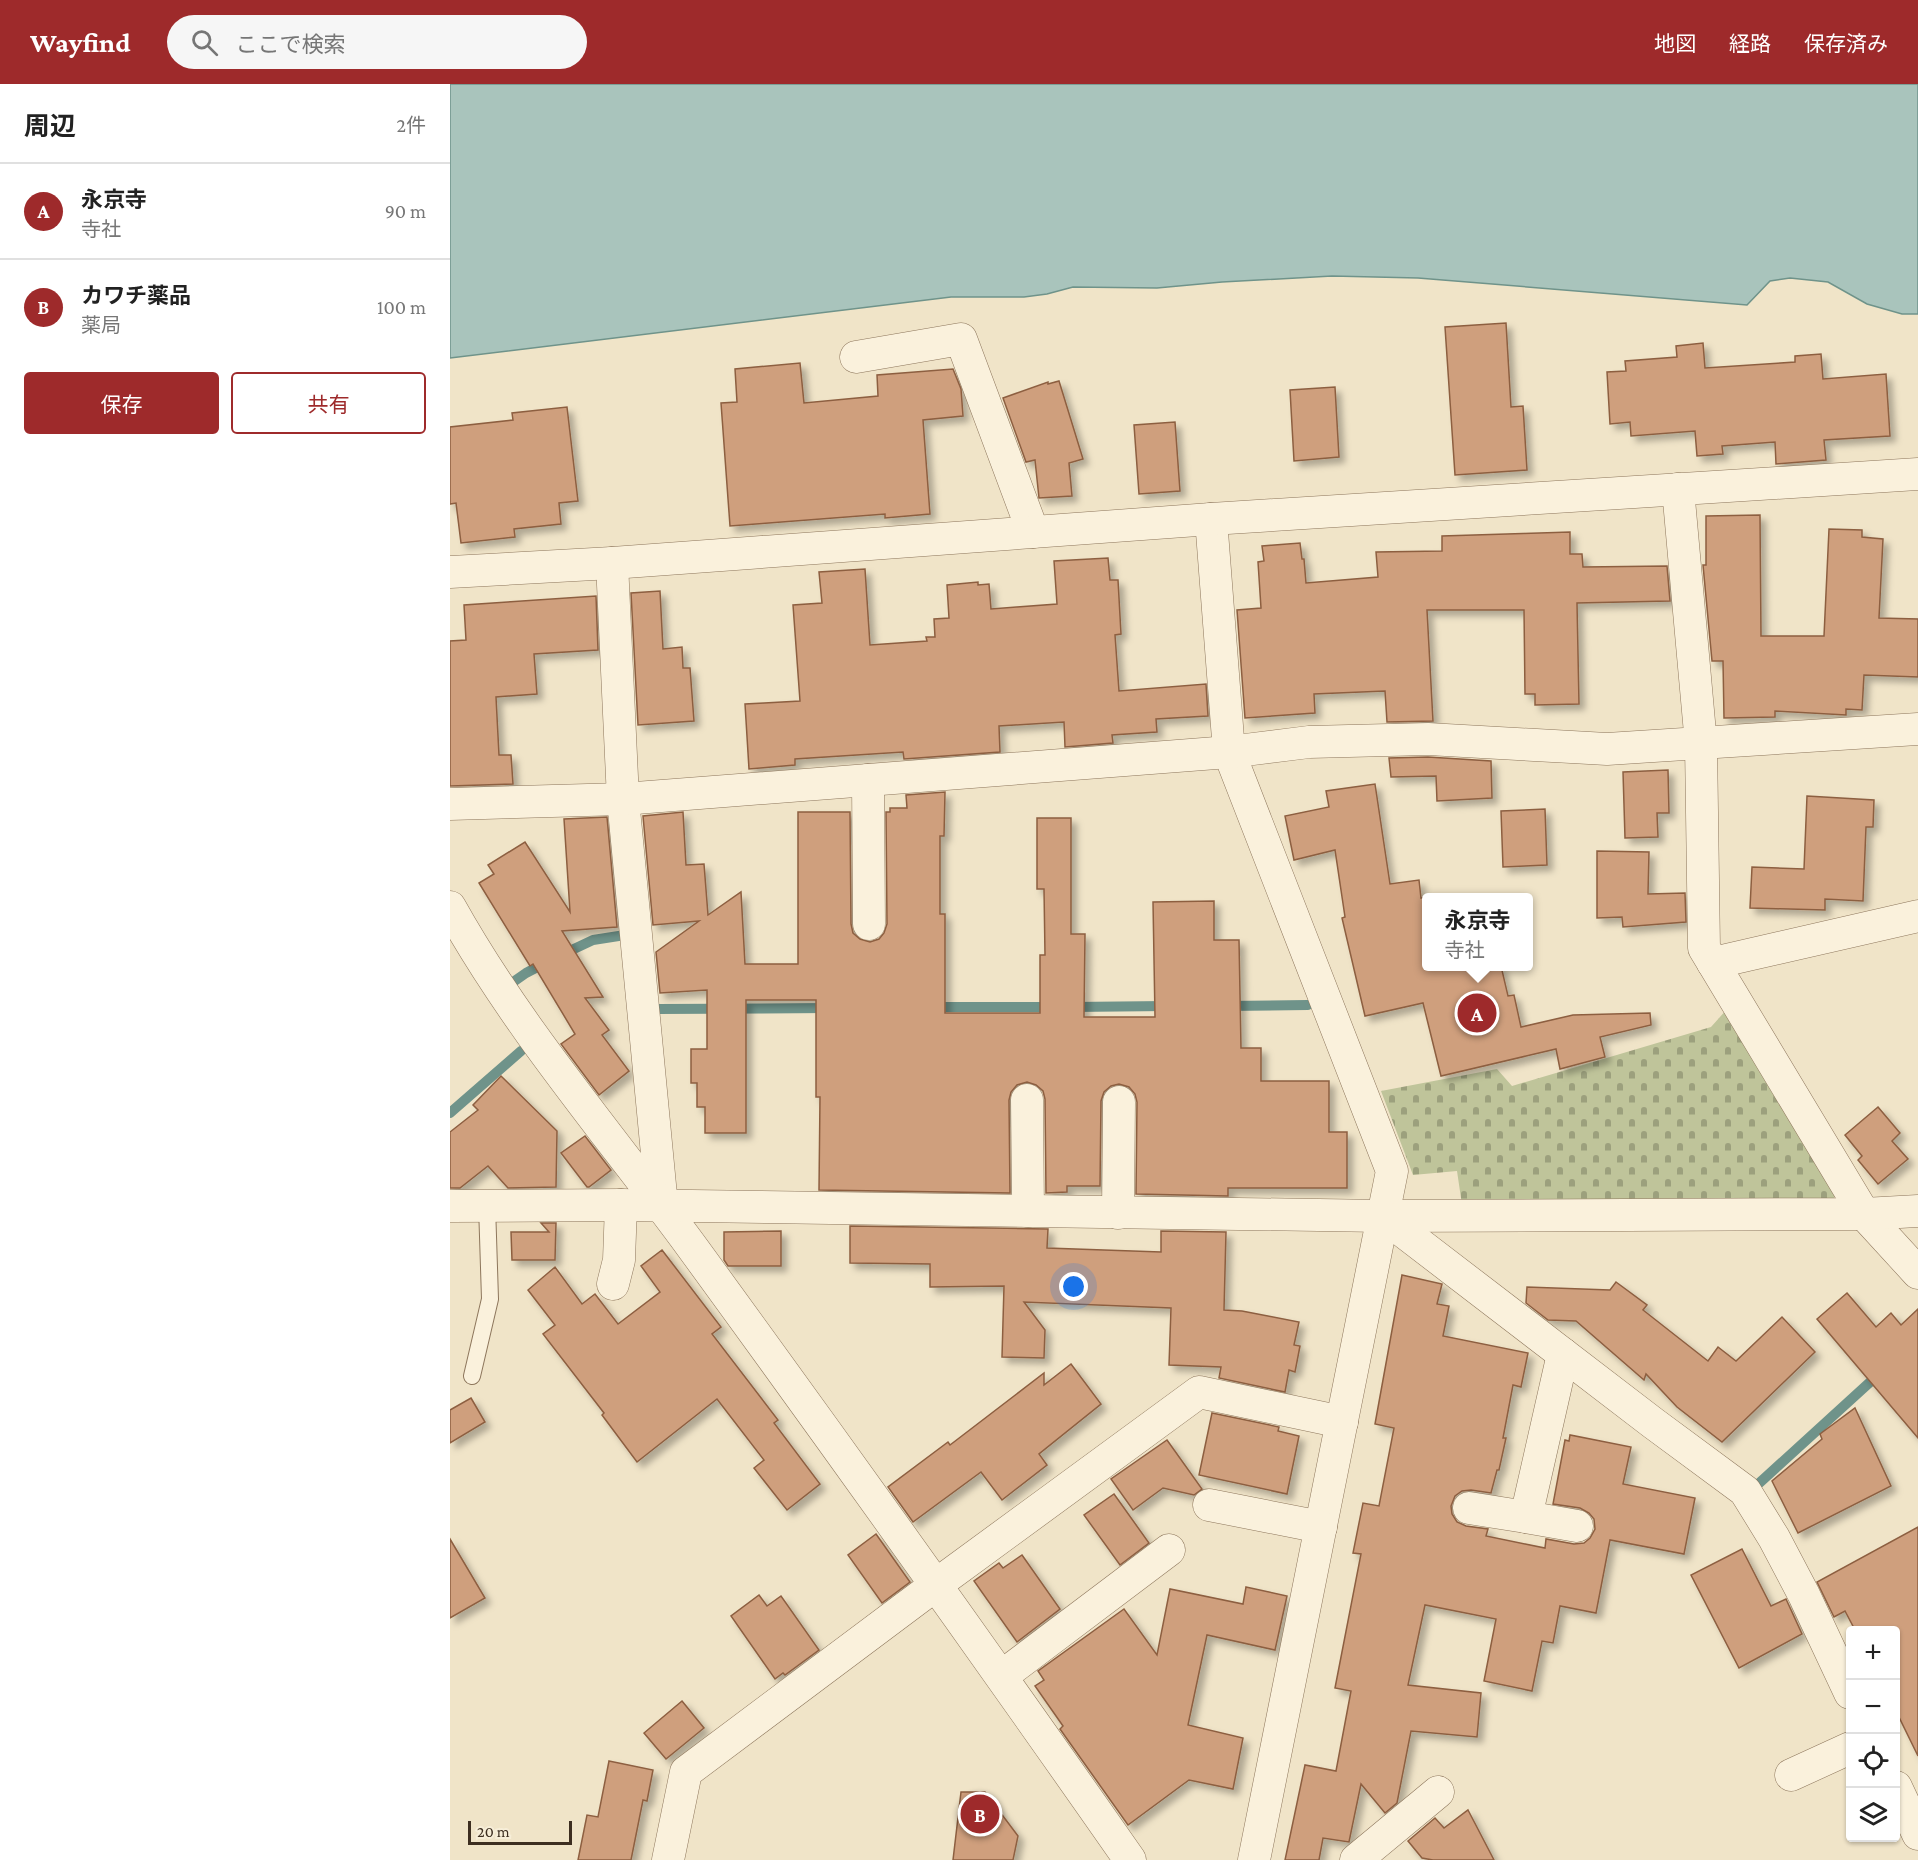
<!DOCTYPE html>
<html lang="ja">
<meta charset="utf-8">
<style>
:root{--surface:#fff;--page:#f6f6f6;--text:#222;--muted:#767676;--line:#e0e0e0;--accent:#9e2a2b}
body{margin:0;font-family:"Crimson Pro","Noto Sans JP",serif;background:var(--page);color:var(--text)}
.controls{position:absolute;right:18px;bottom:18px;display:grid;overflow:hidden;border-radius:6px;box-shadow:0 2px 4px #0004}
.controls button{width:54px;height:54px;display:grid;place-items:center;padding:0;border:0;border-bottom:2px solid var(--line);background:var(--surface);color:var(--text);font:30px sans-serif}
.scale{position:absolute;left:18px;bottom:15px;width:104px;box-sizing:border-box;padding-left:6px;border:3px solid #3d2e20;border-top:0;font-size:16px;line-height:21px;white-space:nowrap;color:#3d2e20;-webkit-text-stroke:4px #f7eed8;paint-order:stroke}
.you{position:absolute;left:624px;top:1203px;width:21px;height:21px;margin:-15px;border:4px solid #fff;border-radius:50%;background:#1a73e8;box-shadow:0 0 0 9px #1a73e833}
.badge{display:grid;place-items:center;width:39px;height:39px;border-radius:50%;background:var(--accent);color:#fff;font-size:20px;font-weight:700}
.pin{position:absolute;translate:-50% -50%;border:3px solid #fff;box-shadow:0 2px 6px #0006}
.popup{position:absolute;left:972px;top:809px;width:111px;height:78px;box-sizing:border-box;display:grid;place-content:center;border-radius:6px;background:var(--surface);filter:drop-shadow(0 2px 4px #0005);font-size:20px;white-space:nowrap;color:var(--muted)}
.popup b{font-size:22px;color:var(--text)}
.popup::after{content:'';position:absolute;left:50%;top:100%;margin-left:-12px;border:12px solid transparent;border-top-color:var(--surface)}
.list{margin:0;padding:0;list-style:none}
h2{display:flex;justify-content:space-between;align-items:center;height:78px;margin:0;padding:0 24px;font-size:26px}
h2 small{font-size:20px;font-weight:400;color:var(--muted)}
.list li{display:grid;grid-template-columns:39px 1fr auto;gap:18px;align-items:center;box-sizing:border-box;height:96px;padding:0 24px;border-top:2px solid var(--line)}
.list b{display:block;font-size:22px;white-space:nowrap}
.list p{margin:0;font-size:20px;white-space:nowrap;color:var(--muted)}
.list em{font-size:20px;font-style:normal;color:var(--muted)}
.actions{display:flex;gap:12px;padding:18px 24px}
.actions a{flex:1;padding:14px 0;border:2px solid var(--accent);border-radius:6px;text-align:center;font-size:21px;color:var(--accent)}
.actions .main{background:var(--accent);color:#fff}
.icon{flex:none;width:33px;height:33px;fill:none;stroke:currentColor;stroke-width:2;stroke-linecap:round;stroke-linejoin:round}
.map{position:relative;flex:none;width:1468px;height:1776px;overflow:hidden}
header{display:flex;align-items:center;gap:36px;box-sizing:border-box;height:84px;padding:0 30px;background:var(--accent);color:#fff}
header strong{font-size:28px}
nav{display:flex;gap:33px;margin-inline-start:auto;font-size:21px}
.search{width:420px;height:54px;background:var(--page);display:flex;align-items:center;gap:15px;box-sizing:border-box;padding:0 21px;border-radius:33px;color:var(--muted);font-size:22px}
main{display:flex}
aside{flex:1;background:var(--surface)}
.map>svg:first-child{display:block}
.cemetery{fill:url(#cemetery-stones)}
.water{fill:#a9c4bc;stroke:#6f938a;stroke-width:1.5}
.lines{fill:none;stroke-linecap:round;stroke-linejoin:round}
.stream{stroke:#6f938a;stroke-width:10}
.building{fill:#cf9f7d;stroke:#8d5f41;stroke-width:1.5;filter:url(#shadow)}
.lane-casing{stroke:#8d765c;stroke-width:18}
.street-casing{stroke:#8d765c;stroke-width:33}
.lane{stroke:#faf1dc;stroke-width:16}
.street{stroke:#faf1dc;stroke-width:32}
</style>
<header>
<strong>Wayfind</strong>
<div class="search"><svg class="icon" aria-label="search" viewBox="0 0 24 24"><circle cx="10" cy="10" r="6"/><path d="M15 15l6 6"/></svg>ここで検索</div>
<nav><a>地図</a><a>経路</a><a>保存済み</a></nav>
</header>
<main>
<aside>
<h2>周辺<small>2件</small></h2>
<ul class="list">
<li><span class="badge">A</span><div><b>永京寺</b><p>寺社</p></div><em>90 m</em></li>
<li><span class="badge">B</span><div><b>カワチ薬品</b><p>薬局</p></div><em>100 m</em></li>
</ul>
<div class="actions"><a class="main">保存</a><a>共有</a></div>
</aside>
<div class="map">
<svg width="1468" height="1776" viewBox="0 0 1468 1776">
<defs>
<pattern id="cemetery-stones" width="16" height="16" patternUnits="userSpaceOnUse" patternTransform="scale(1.5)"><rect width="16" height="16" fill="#bfc49a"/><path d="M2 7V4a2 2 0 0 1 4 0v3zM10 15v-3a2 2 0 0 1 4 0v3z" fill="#9ca07d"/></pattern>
<filter id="shadow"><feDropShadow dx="5.5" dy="5.5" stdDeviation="3" flood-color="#0004"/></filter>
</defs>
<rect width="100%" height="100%" fill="#f0e4c8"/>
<!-- cemetery -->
<path class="cemetery" d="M1278 924 1389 1105 1381 1119 1012 1121 1007 1087 963 1091 931 1007 1047 985 1062 1002 1261 943Z"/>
<!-- water -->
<path class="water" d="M0 0H1468V230H1452L1417 220 1378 198 1340 194 1320 197 1297 221 968 194 882 192 772 198 707 204 623 203 597 210 574 213H501L0 274Z"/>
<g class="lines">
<!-- stream -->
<g class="stream">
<path d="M111 871 143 856 175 851"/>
<path d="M59 901 76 889 97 878"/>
<path d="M778 922 858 921"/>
<path d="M481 923H603"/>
<path d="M622 923 717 922"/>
<path d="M208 925 378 924"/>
<path d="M0 1029 71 967"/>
<path d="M1306 1402 1430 1289"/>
</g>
</g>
<!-- building -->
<g class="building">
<path d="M1056 239 1061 323 1073 322 1077 386 1005 391 995 243Z"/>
<path d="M1253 259 1255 284 1345 278V272L1371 270 1373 295 1436 290 1440 352 1374 356 1376 376 1326 380 1325 358 1272 362 1273 370 1247 372 1245 347 1181 352 1180 338 1160 340 1157 288 1176 287 1175 277 1227 273 1226 262Z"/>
<path d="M350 279 354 319 428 312 427 291 503 285 511 305 513 332 473 336 480 430 435 434V430L280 442 271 319 287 318 285 285Z"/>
<path d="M609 297 633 375 619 379 622 412 589 414 585 376 576 378 553 314 598 298V300Z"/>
<path d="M885 303 889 373 844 377 840 306Z"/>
<path d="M117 323 128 417 109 419 111 440 64 445 65 453 11 459 6 419 0 420V343L63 336 62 329Z"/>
<path d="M725 338 730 407 689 410 684 341Z"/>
<path d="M1310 431 1311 552H1374L1379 445 1412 446V453L1433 455 1429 534 1468 535V593L1414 591 1412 626 1396 625V631L1325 627V633L1274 634 1273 577H1262L1253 481H1256V432Z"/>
<path d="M1120 448V470H1132L1133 483 1217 482 1220 517 1127 519 1129 620 1085 621V610H1075L1074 526H977L983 637 937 638 935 607 864 610 865 629 795 634 787 526 811 524 808 478 814 477 812 462 850 459 852 475H854L856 499 928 493 926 468 992 467V452Z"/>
<path d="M658 474 660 496H668L671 550 665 551 669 607 756 600 758 632 706 635 707 648 662 651 663 659 615 663 614 638 549 642 550 668 454 675 453 668 345 675V681L299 685 295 620 350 617 343 521 372 519 369 488 415 485 420 561 477 557 476 553H485L484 535 499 534 497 501 528 498V501L539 500 541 525 607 520 604 477Z"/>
<path d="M210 507 213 565 232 563 233 584H240L244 637 188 641 181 509Z"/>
<path d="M146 512 148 566 84 570 87 610 46 613 49 671H61L63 700 0 702V557L16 556 14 521Z"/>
<path d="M978 673 1041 677 1042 714 987 717 986 692 941 693 939 674Z"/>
<path d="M1218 686 1219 729H1207L1208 753 1175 754 1173 688Z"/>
<path d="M925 700 940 800 969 796 971 814 976 813V882H1051L1058 912 1064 911 1071 943 1123 931 1200 929 1201 941 1150 953 1155 973 1110 985 1106 965 991 992 973 919 915 932 892 834 895 833 885 766 844 776 835 732 879 723 876 707Z"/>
<path d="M495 708 494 752H490V830H495V929H590V871H595L594 805H587V734H621V850H635L634 933H705L703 818 764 817V856H789L791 964H811V997H879V1048H897V1104H778V1112L686 1110 687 1018 685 1010 679 1003 669 1000 661 1002 654 1008 651 1017 650 1102H617V1108L596 1109 595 1015 593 1007 586 1001 577 998 567 1001 561 1008 559 1016 560 1109 369 1106 370 1013H366V916H296V1049H255V1023H247V999H241V965H257V906L210 909 206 868 249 837 203 841 193 732 233 728 236 781 254 780 258 831 291 808 295 880H348V728H400L401 840 403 849 410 855 420 858 429 855 434 849 437 840 436 728H440V724H457L456 711Z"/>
<path d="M1357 712 1424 716 1423 743H1416L1413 817 1375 815V826L1300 824 1302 783 1354 785Z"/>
<path d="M1095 725 1097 781 1053 783 1051 727Z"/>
<path d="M157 733 167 843 112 847 153 913 135 914 159 946 152 951 179 987 149 1011 111 960 125 950 83 880 80 882 29 799 44 790 38 781 75 758 120 828 114 735Z"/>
<path d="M1147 767 1199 768 1198 810 1235 809 1236 838 1173 843 1172 833 1147 834Z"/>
<path d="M51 992 107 1047 106 1103 58 1104 38 1082 10 1104H0V1048L28 1026 23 1021Z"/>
<path d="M1428 1023 1450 1049 1442 1057 1458 1075 1428 1100 1408 1076 1412 1072 1395 1051Z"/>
<path d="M135 1052 161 1086 139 1103H137L111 1069Z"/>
<path d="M91 1139H106L105 1176H62L61 1148H99Z"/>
<path d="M400 1142 598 1145 597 1164 711 1168V1147L776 1148 774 1226 792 1227 849 1238 844 1261 850 1262 845 1288 839 1286 835 1308 769 1294 771 1283 719 1281 721 1224 574 1218 595 1246 594 1274 552 1273 554 1202 480 1203V1180L400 1179Z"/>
<path d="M331 1147V1182H278L274 1176V1148Z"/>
<path d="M212 1166 271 1243 262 1250 328 1336 324 1339 370 1400 337 1426 304 1384 314 1376 267 1315 187 1378 152 1331 154 1329 93 1250 105 1241 78 1206 105 1183 132 1220 145 1210 168 1240 210 1208 191 1182Z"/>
<path d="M952 1191 992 1200 987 1220 999 1222 993 1252 1078 1269 1071 1303 1063 1301 1053 1354H1056L1049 1386H1047L1041 1409 1021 1406 1012 1407 1005 1412 1001 1422 1002 1430 1007 1438 1016 1442 1038 1445 1036 1452 1095 1464 1096 1455 1124 1460 1134 1459 1140 1454 1145 1445 1144 1435 1139 1429 1130 1424 1103 1420 1115 1356 1119 1357 1120 1351 1181 1363 1173 1400 1245 1414 1234 1470 1160 1456 1146 1529 1110 1522 1103 1559 1092 1557 1082 1607 1034 1597 1046 1535 975 1521 958 1601 1031 1609 1027 1653 961 1647 947 1719 935 1729 911 1700 899 1758 873 1754 869 1776H835L855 1681 886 1687 901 1607 885 1604 911 1470 903 1469 913 1419 929 1422 944 1344 925 1340Z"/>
<path d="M1166 1198 1197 1221 1193 1226 1258 1277 1268 1263 1286 1277 1332 1233 1365 1268 1272 1358 1227 1323 1196 1290 1194 1296 1126 1237 1098 1236 1076 1219 1077 1203 1160 1206Z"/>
<path d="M1397 1209 1426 1243 1441 1229 1451 1241 1468 1225V1354L1367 1235Z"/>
<path d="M621 1280 651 1320 589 1370 597 1381 552 1416 531 1388 463 1438 438 1403 498 1358 500 1361 594 1289V1301Z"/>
<path d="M21 1314 35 1338 0 1359V1326Z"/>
<path d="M1405 1324 1441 1402 1348 1449 1322 1397 1372 1355 1370 1350Z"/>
<path d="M762 1329 829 1343 828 1347 849 1352 837 1410 749 1391Z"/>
<path d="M717 1356 752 1405 744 1411 713 1404 683 1426 661 1395Z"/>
<path d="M664 1410 699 1459 670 1481 634 1431Z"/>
<path d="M1468 1443V1672L1446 1627V1546H1405L1395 1527 1384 1533 1367 1498Z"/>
<path d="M426 1450 460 1498 432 1519 398 1471Z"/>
<path d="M0 1455 35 1514 0 1534Z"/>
<path d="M1292 1465 1321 1522 1336 1515 1352 1550 1289 1584 1241 1491Z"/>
<path d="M572 1471 610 1525 567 1558 524 1497 549 1479 553 1484Z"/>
<path d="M796 1503 837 1512 825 1566 757 1551 738 1641 793 1654 783 1705 739 1696 678 1741 610 1645 613 1642 585 1602 594 1596 588 1587 674 1525 707 1571 720 1505 793 1520Z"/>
<path d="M309 1511 317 1522 331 1512 369 1566 335 1591 333 1589 325 1595 281 1532Z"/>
<path d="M232 1617 254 1644 216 1675 194 1649Z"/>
<path d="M159 1677 203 1686 197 1717 193 1716 181 1776H128L137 1731 148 1733Z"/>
<path d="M511 1708H535L568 1752 563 1776H503Z"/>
<path d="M1018 1726 1044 1776H983L972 1774 958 1757 985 1734 994 1744Z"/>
</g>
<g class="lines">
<defs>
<path id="lane" d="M22 1292 40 1215 37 1121"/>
<g id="street">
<path d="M406 273 511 255 583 448"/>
<path d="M1228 405 1251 660 1254 864 1414 1130 1468 1189"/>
<path d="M761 435 779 668 942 1087 804 1776"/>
<path d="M162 479 173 715 212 1122"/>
<path d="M0 488 162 479 761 435 1468 390"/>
<path d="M418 696 419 840"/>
<path d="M0 720 173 715 779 668 859 658 978 655 1157 665 1468 645"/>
<path d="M0 823C68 945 160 1051 242 1163 390 1366 536 1570 680 1776"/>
<path d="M1263 879 1468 832"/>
<path d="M577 1016 578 1127"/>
<path d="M0 1122 171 1121 933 1132 1414 1130 1468 1127"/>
<path d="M668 1129 669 1018"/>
<path d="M933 1132 1203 1339 1295 1407 1324 1454 1354 1511 1400 1609"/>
<path d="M163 1200 169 1176 171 1121"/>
<path d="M759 1421 871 1443"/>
<path d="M1019 1424 1076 1433 1113 1270"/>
<path d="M1076 1433 1127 1442"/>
<path d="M552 1592 719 1466"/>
<path d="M1341 1691 1400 1664"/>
<path d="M1446 1703 1468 1750"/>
<path d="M218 1776 236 1688 487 1500 749 1308 892 1338"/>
<path d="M906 1776 988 1708"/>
</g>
</defs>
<!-- lane casing -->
<use href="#lane" class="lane-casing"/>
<!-- street casing -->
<use href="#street" class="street-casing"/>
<!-- lane -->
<use href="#lane" class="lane"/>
<!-- street -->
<use href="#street" class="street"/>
</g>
</svg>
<div class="controls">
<button>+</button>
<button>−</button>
<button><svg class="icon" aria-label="locate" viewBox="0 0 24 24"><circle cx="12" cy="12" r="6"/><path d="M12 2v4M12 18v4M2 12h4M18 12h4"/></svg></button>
<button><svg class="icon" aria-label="layers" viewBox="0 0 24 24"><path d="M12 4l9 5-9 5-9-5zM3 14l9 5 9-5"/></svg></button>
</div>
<div class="scale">20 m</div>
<div class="you"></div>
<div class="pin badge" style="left:1027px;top:929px">A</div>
<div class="popup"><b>永京寺</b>寺社</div>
<div class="pin badge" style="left:530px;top:1730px">B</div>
</div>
</main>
